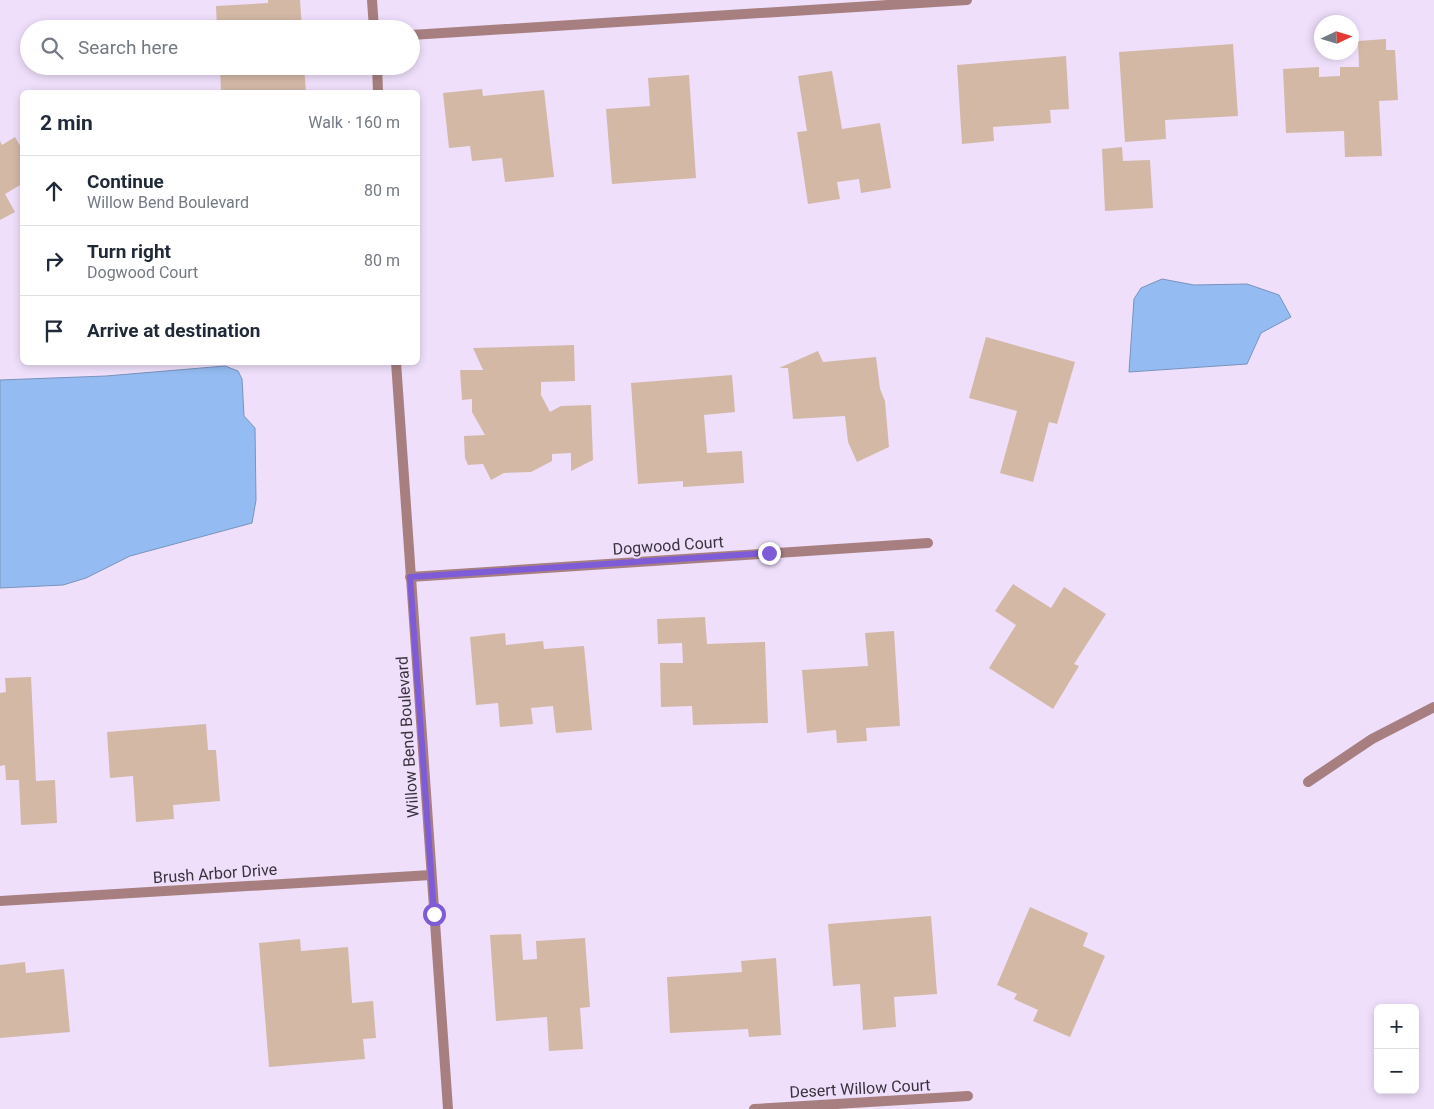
<!DOCTYPE html>
<meta charset="utf-8">
<style>
:root{--surface:#fff;--page:#f2f2f3;--text:#1f2937;--muted:#747a83;--line:#e0e1e3}
body{margin:0;font-family:Roboto,sans-serif;background:var(--page);color:var(--text)}
.controls{position:absolute;right:15px;bottom:15px;display:grid;overflow:hidden;border-radius:8px;box-shadow:0 2px 8px #0003}
.controls button{width:45px;height:45px;display:grid;place-items:center;padding:0;border:0;border-bottom:1px solid var(--line);background:var(--surface);color:var(--text);font:25px sans-serif}
.compass{position:absolute;left:1314px;top:15px;width:45px;height:45px;border-radius:50%;background:var(--surface);box-shadow:0 2px 8px #0003;rotate:86deg}
.stop{position:absolute;width:15px;height:15px;margin:-11px;border:4px solid #7f5cd7;border-radius:50%;background:#fff}
.stop.end{background:#7f5cd7;border-color:#fff;box-shadow:0 1px 5px #0008}
.list{margin:0;padding:0;list-style:none}
h2{display:flex;justify-content:space-between;align-items:center;height:65px;margin:0;padding:0 20px;font-size:21px}
h2 small{font-size:16px;font-weight:400;color:var(--muted)}
.list li{display:grid;grid-template-columns:32px 1fr auto;gap:15px;align-items:center;box-sizing:border-box;height:70px;padding:0 20px;border-top:1px solid var(--line)}
.list b{display:block;font-size:19px;white-space:nowrap}
.list p{margin:0;font-size:16px;white-space:nowrap;color:var(--muted)}
.list em{font-size:16px;font-style:normal;color:var(--muted)}
.icon{flex:none;width:28px;height:28px;fill:none;stroke:currentColor;stroke-width:2;stroke-linecap:round;stroke-linejoin:round}
.map{position:relative;flex:none;width:1434px;height:1109px;overflow:hidden}
.search{position:absolute;background:var(--surface);box-shadow:0 2px 8px #0003;left:20px;top:20px;width:400px;height:55px;display:flex;align-items:center;gap:12px;box-sizing:border-box;padding:0 18px;border-radius:28px;color:var(--muted);font-size:19px}
.panel{position:absolute;background:var(--surface);box-shadow:0 2px 8px #0003;left:20px;top:90px;width:400px;height:275px;border-radius:8px}
.map>svg:first-child{display:block}
.water{fill:#94bcf2;stroke:#7993bc}
.building{fill:#d3b8a6}
.lines{fill:none;stroke-linecap:round;stroke-linejoin:round}
.service{stroke:#a77f80;stroke-width:10}
.minor{stroke:#a77f80;stroke-width:10}
.route{stroke:#7f5cd7;stroke-width:6}
.labels{text-anchor:middle;stroke-width:4;stroke-linejoin:round;paint-order:stroke}
.street-label{font-size:16px;fill:#39333e;stroke:#efdffb}
</style>
<div class="map">
<svg width="1434" height="1109" viewBox="0 0 1434 1109">
<rect width="100%" height="100%" fill="#efdffb"/>
<!-- water -->
<g class="water">
<path d="M1162 279 1194 285 1247 284 1279 295 1291 317 1261 333 1247 364 1129 372 1134 299 1141 288Z"/>
<path d="M225 366 238 371 242 379 244 416 255 428 256 500 252 523 130 556 86 578 63 585 0 588V380L106 376Z"/>
</g>
<!-- building -->
<g class="building">
<path d="M268 0H300L302 29H217L216 6 268 3Z"/>
<path d="M1386 39V50H1395L1398 100 1379 101 1382 156 1345 157 1344 131 1286 133 1283 69 1319 67V77L1340 76V67H1359L1358 41Z"/>
<path d="M1233 44 1238 116 1165 120 1166 139 1125 142 1119 52Z"/>
<path d="M1066 56 1069 109 1050 110 1051 123 993 127 994 141 962 144 957 65Z"/>
<path d="M220 66H304L306 92H221Z"/>
<path d="M832 71 842 129 880 123 891 188 861 193 859 179 837 182 840 199 808 204 797 132 807 131 798 76Z"/>
<path d="M689 75 696 178 612 184 606 109 650 106 648 78Z"/>
<path d="M482 89 483 96 544 90 554 177 505 182 502 158 472 161 470 146 449 148 443 93Z"/>
<path d="M15 137 22 149V184L5 194 15 212 0 220V141L2 145Z"/>
<path d="M1122 147 1123 161 1150 160 1153 208 1105 211 1102 149Z"/>
<path d="M986 337 1075 362 1057 424 1049 422 1033 482 1000 473 1017 411 969 398Z"/>
<path d="M574 345 575 381 541 382V395L550 412 561 406 591 405 593 460 571 471V453L552 454V461L531 472 504 473 491 480 483 464 468 465 465 458 464 436 485 435 472 412V399L462 400 460 370H483L473 348Z"/>
<path d="M818 351 823 362 876 357 880 389 885 401 889 447 857 462 848 442 845 416 793 419 788 368H779Z"/>
<path d="M732 375 735 412 704 415 707 453 742 451 744 483 683 487V481L638 484 631 383Z"/>
<path d="M1013 584 1051 608 1064 587 1106 614 1074 664 1079 666 1053 709 989 668 1016 625 995 611Z"/>
<path d="M705 617 707 644 765 642 768 723 693 725 692 706 661 707 660 663H683L682 643 658 644 657 619Z"/>
<path d="M894 631 900 726 866 728 867 741 837 743 836 730 807 733 802 670 868 666 865 633Z"/>
<path d="M505 633 506 645 543 641 544 649 584 646 592 730 556 733 553 706 531 708 533 724 500 727 498 703 476 705 470 637Z"/>
<path d="M31 677 36 781 55 780 57 823 21 825 19 780H6L5 765 0 766V693L6 692 5 678Z"/>
<path d="M206 724 208 750H216L220 801 173 805 174 819 136 822 133 776 110 778 107 732Z"/>
<path d="M1030 907 1088 933 1083 946 1105 956 1070 1037 1033 1021 1038 1010 1014 999 1017 994 997 985Z"/>
<path d="M931 916 937 994 894 997 896 1027 863 1030 860 984 833 986 828 924Z"/>
<path d="M521 934 523 960 537 959 536 941 585 938 590 1007 580 1008 583 1049 549 1051 547 1017 496 1021 490 935Z"/>
<path d="M300 939 301 951 348 947 352 1003 373 1001 376 1038 363 1039 365 1059 269 1067 259 943Z"/>
<path d="M776 958 781 1035 749 1037 748 1029 670 1033 667 977 742 972 741 961Z"/>
<path d="M25 962 26 973 64 969 70 1032 0 1038V965Z"/>
</g>
<g class="lines">
<!-- service -->
<path class="service" d="M1308 782 1372 739 1434 707"/>
<!-- minor -->
<g class="minor">
<path d="M372 0 374 29"/>
<path d="M411 35 967 0"/>
<path d="M377 66 378 92"/>
<path d="M396 362 448 1109"/>
<path d="M410 577 928 543"/>
<path d="M0 901 431 875"/>
<path d="M754 1109 968 1096"/>
</g>
</g>
<g class="lines">
<!-- route -->
<path class="route" d="M434 914 410 577 769 553"/>
</g>
<g class="labels">
<!-- street labels -->
<g class="street-label">
<text transform="translate(668 545) rotate(-4)" y="6">Dogwood Court</text>
<text transform="translate(407 737) rotate(-94)" y="6">Willow Bend Boulevard</text>
<text transform="translate(215 873) rotate(-4)" y="6">Brush Arbor Drive</text>
<text transform="translate(860 1088) rotate(-3)" y="6">Desert Willow Court</text>
</g>
</g>
</svg>
<div class="controls">
<button>+</button>
<button>−</button>
</div>
<svg class="compass" viewBox="-18 -18 36 36"><path d="M0-13l5 13h-10z" fill="#e53935"/><path d="M0 13l5-13h-10z" fill="#747a83"/></svg>
<div class="stop" style="left:434px;top:914px"></div>
<div class="stop end" style="left:769px;top:553px"></div>
<div class="search"><svg class="icon" aria-label="search" viewBox="0 0 24 24"><circle cx="10" cy="10" r="6"/><path d="M15 15l6 6"/></svg>Search here</div>
<section class="panel">
<h2>2 min<small>Walk · 160 m</small></h2>
<ul class="list">
<li><svg class="icon" aria-label="ahead" viewBox="0 0 24 24"><path d="M12 20V5M6 11l6-6 6 6"/></svg><div><b>Continue</b><p>Willow Bend Boulevard</p></div><em>80 m</em></li>
<li><svg class="icon" aria-label="right" viewBox="0 0 24 24"><path d="M7 20v-9h11M14 6l5 5-5 5"/></svg><div><b>Turn right</b><p>Dogwood Court</p></div><em>80 m</em></li>
<li><svg class="icon" aria-label="arrive" viewBox="0 0 24 24"><path d="M6 21V4h12l-3 4 3 4H6"/></svg><div><b>Arrive at destination</b></div></li>
</ul>
</section>
</div>
